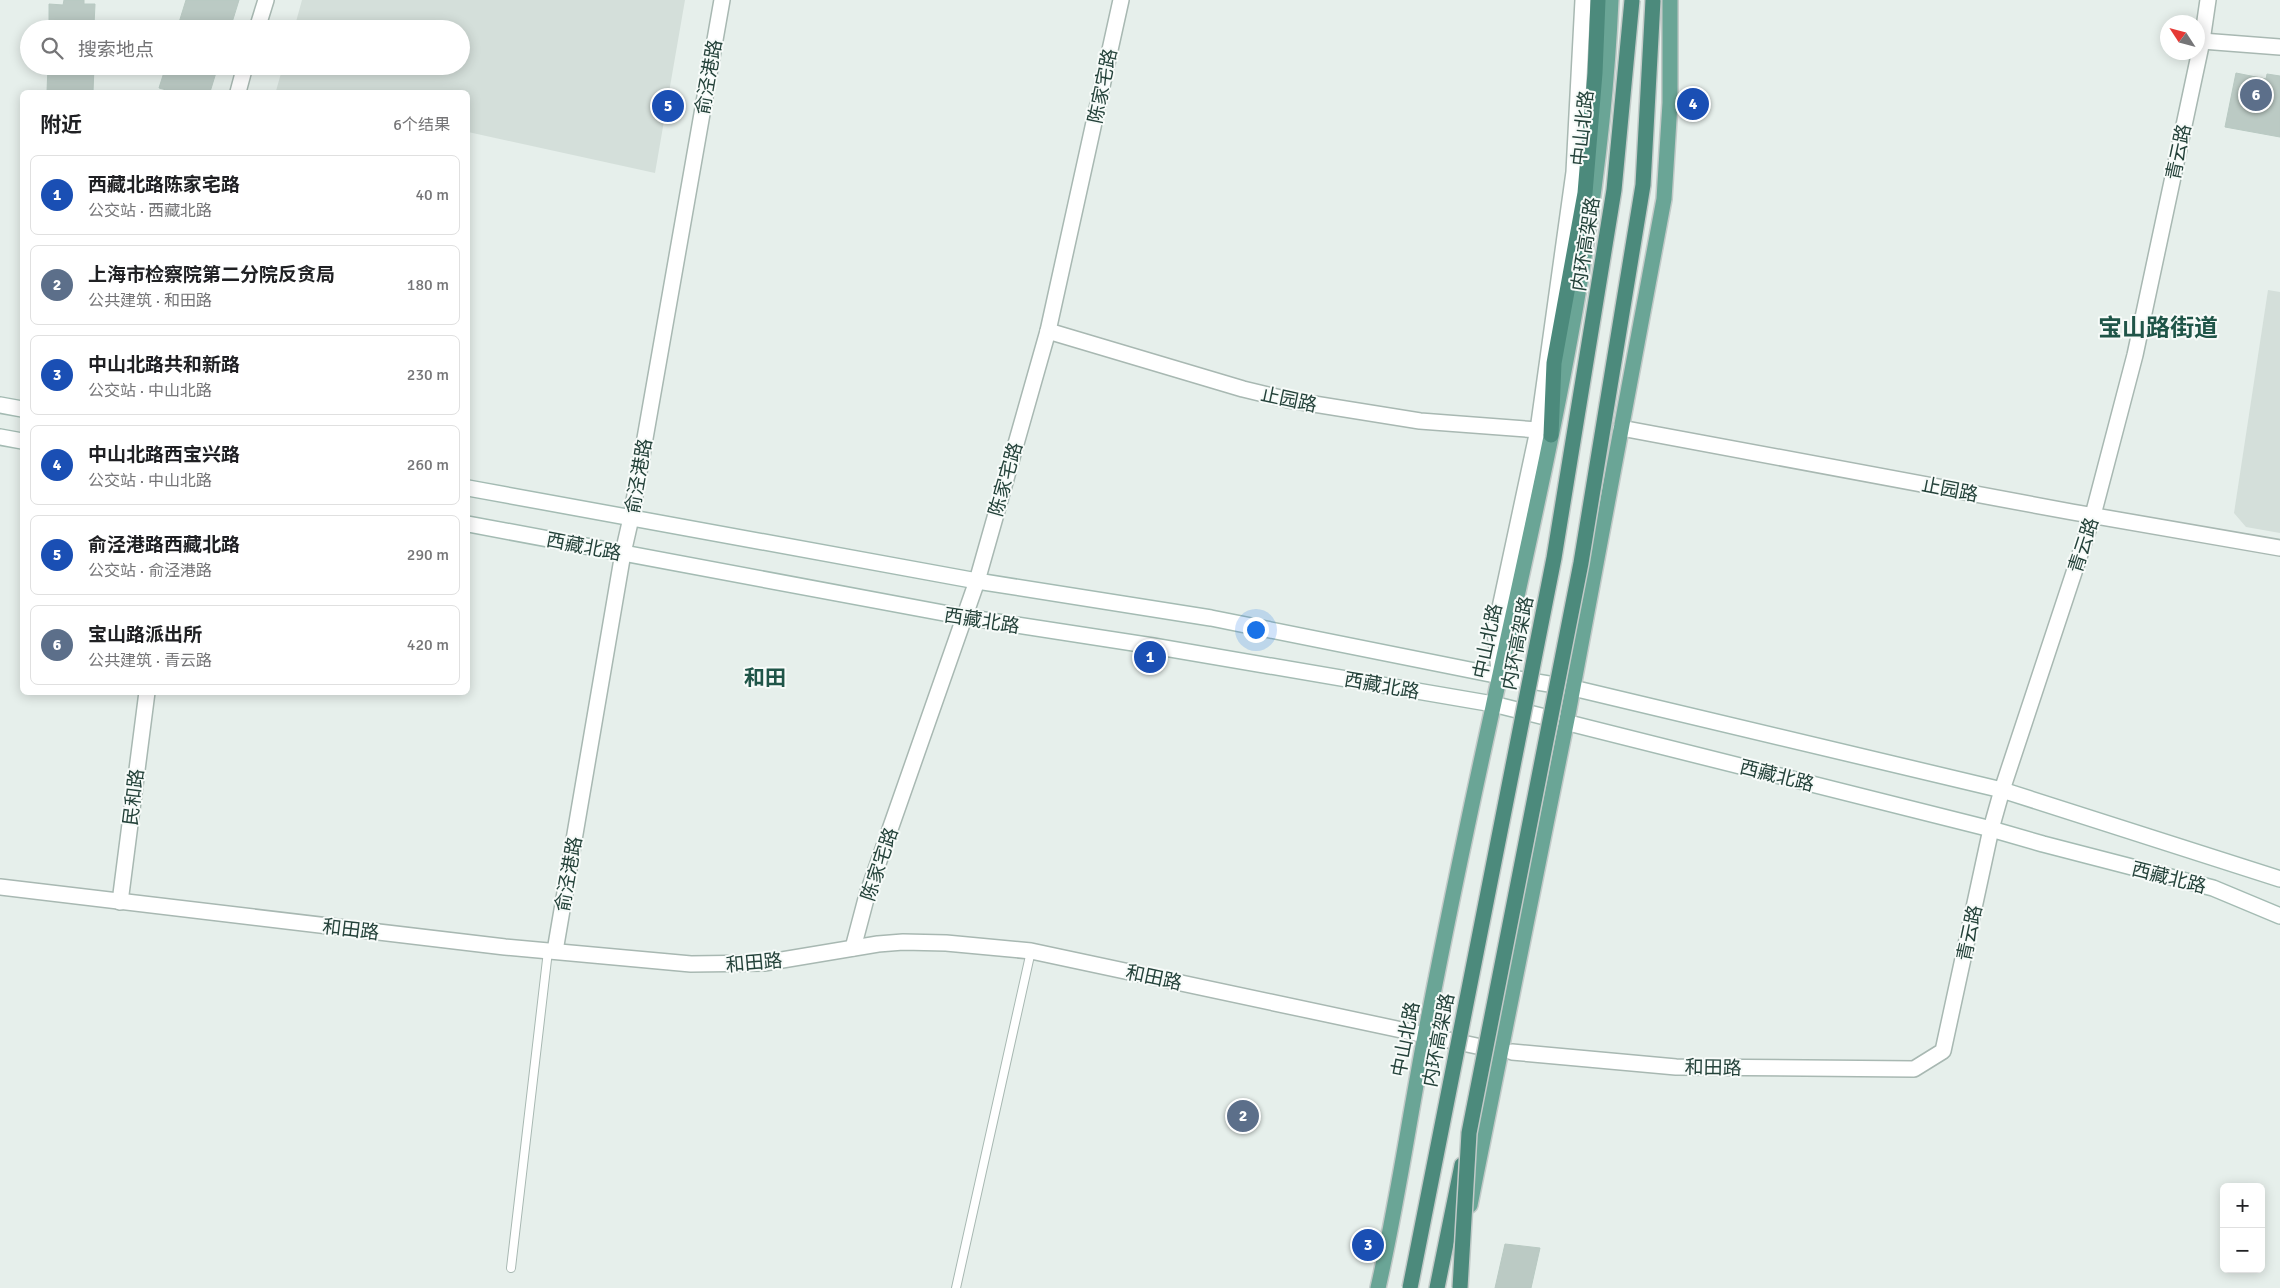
<!DOCTYPE html>
<html lang="zh">
<meta charset="utf-8">
<style>
:root{--surface:#fff;--page:#f6f6f6;--text:#202124;--muted:#757577;--line:#e0e0e0;--accent:#7f4e3f}
body{margin:0;font-family:Signika,"Noto Sans SC",sans-serif;background:var(--page);color:var(--text)}
.controls{position:absolute;right:15px;bottom:15px;display:grid;overflow:hidden;border-radius:8px;box-shadow:0 2px 12px #0003}
.controls button{width:45px;height:45px;display:grid;place-items:center;padding:0;border:0;border-bottom:1px solid var(--line);background:var(--surface);color:var(--text);font:25px sans-serif}
.compass{position:absolute;left:2160px;top:15px;width:45px;height:45px;border-radius:50%;background:var(--surface);box-shadow:0 2px 12px #0003;rotate:306deg}
.you{position:absolute;left:1255px;top:629px;width:18px;height:18px;margin:-12px;border:4px solid #fff;border-radius:50%;background:#1a73e8;box-shadow:0 0 0 8px #1a73e833}
.badge{display:grid;place-items:center;width:32px;height:32px;border-radius:50%;background:var(--accent);color:#fff;font-size:16px;font-weight:700}
.pin{position:absolute;translate:-50% -50%;border:2px solid #fff;box-shadow:0 1px 5px #0006}
.list{margin:0;padding:0;list-style:none}
h2{display:flex;justify-content:space-between;align-items:center;height:65px;margin:0;padding:0 20px;font-size:21px}
h2 small{font-size:16px;font-weight:400;color:var(--muted)}
.list li{display:grid;grid-template-columns:32px 1fr auto;gap:15px;align-items:center;box-sizing:border-box;height:80px;margin:0 10px 10px;padding:0 10px;border:1px solid var(--line);border-radius:8px}
.list b{display:block;font-size:19px;white-space:nowrap}
.list p{margin:0;font-size:16px;white-space:nowrap;color:var(--muted)}
.list em{font-size:16px;font-style:normal;color:var(--muted)}
.icon{flex:none;width:28px;height:28px;fill:none;stroke:currentColor;stroke-width:2;stroke-linecap:round;stroke-linejoin:round}
.map{position:relative;flex:none;width:2280px;height:1288px;overflow:hidden}
.search{position:absolute;background:var(--surface);box-shadow:0 2px 12px #0003;left:20px;top:20px;width:450px;height:55px;display:flex;align-items:center;gap:12px;box-sizing:border-box;padding:0 18px;border-radius:28px;color:var(--muted);font-size:19px}
.panel{position:absolute;background:var(--surface);box-shadow:0 2px 12px #0003;left:20px;top:90px;width:450px;height:605px;border-radius:8px}
.map>svg:first-child{display:block}
.built{fill:#d4dfda}
.building{fill:#bbcac4;stroke:#b8c9c2}
.lines{fill:none;stroke-linecap:round;stroke-linejoin:round}
.service-casing{stroke:#a8b8b2;stroke-width:10}
.minor-casing{stroke:#a8b8b2;stroke-width:18}
.secondary-casing{stroke:#a4bbb3;stroke-width:18}
.primary-casing{stroke:#c2cac8;stroke-width:18}
.trunk-casing{stroke:#c2cac8;stroke-width:18}
.service{stroke:#fff;stroke-width:8}
.minor{stroke:#fff;stroke-width:15}
.secondary{stroke:#fff;stroke-width:15}
.primary{stroke:#6aa596;stroke-width:15}
.trunk{stroke:#4c8a7c;stroke-width:15}
.trunk-bridge-casing{stroke:#c2cac8;stroke-width:18;stroke-linecap:butt}
.trunk-bridge{stroke:#4c8a7c;stroke-width:15}
.labels{text-anchor:middle;stroke-width:4;stroke-linejoin:round;paint-order:stroke}
.street-label{font-size:19px;fill:#24423a;stroke:#f7fbf9}
.quarter-label{font-size:21px;font-weight:bold;fill:#1f5548;stroke:#f7fbf9}
.district-label{font-size:24px;font-weight:bold;fill:#1f5548;stroke:#f7fbf9}
</style>
<div class="map">
<svg width="2280" height="1288" viewBox="0 0 2280 1288">
<rect width="100%" height="100%" fill="#e6efeb"/>
<!-- built -->
<g class="built">
<path d="M302 0H685L655 173 468 132V92H284L276 91 283 66H461V29H294Z"/>
<path d="M2268 290 2280 292V533L2246 527 2234 513Z"/>
</g>
<!-- building -->
<g class="building">
<path d="M64 0H84V4H95L94 25H83V29H64V21H49V4L63 5Z"/>
<path d="M186 0H239L230 29H177Z"/>
<path d="M48 66H94L93 92H47Z"/>
<path d="M166 66H218L210 92H174L159 88Z"/>
<path d="M2236 73 2266 79 2267 74 2280 76V137L2225 127Z"/>
<path d="M1505 1244 1540 1248 1531 1288H1495Z"/>
</g>
<g class="lines">
<defs>
<g id="service">
<path d="M511 1268 548 951"/>
<path d="M956 1288 1031 951"/>
</g>
<g id="minor">
<path d="M257 29 266 0"/>
<path d="M2202 41 2280 47"/>
<path d="M238 92 245 66"/>
<path d="M1048 331 1243 389 1289 400 1420 421 1538 430"/>
<path d="M1621 428 2072 512 2280 548"/>
<path d="M1499 671 1495 631 1538 430 1574 172 1583 0"/>
<path d="M0 887 505 947 691 964 764 963 878 944 903 942 946 943 1031 951 1500 1051"/>
<path d="M120 902 147 692"/>
<path d="M853 948 867 895 977 581 1048 331 1121 0"/>
<path d="M555 951 623 553 631 518 722 0"/>
<path d="M1512 1052 1676 1067 1914 1069 1943 1051 1991 829 2002 790 2093 515 2135 355 2202 41 2208 0"/>
</g>
<g id="secondary">
<path d="M0 405 22 409"/>
<path d="M0 437 22 441"/>
<path d="M468 488 977 581 1211 618 1500 676 1573 688 2002 790 2280 879"/>
<path d="M468 524 965 617 1153 646 1493 704 1991 829 2043 844 2213 888 2280 916"/>
</g>
<g id="primary">
<path d="M1470 1205 1568 714 1664 199 1670 103V0"/>
<path d="M1378 1288C1397 1205 1409 1120 1425 1036 1446 926 1469 816 1493 707 1543 473 1601 239 1611 0"/>
</g>
<g id="trunk">
<path d="M1551 435 1554 363 1585 193 1595 73 1598 0"/>
<path d="M1437 1288 1462 1165"/>
</g>
</defs>
<!-- service casing -->
<use href="#service" class="service-casing"/>
<!-- minor casing -->
<use href="#minor" class="minor-casing"/>
<!-- secondary casing -->
<use href="#secondary" class="secondary-casing"/>
<!-- primary casing -->
<use href="#primary" class="primary-casing"/>
<!-- trunk casing -->
<use href="#trunk" class="trunk-casing"/>
<!-- service -->
<use href="#service" class="service"/>
<!-- minor -->
<use href="#minor" class="minor"/>
<!-- secondary -->
<use href="#secondary" class="secondary"/>
<!-- primary -->
<use href="#primary" class="primary"/>
<!-- trunk -->
<use href="#trunk" class="trunk"/>
<defs>
<g id="trunk-bridge">
<path d="M1410 1288 1554 558 1614 190 1632 0"/>
<path d="M1460 1288 1469 1133 1581 563 1643 185 1653 0"/>
</g>
</defs>
<!-- trunk-bridge casing -->
<use href="#trunk-bridge" class="trunk-bridge-casing"/>
<!-- trunk-bridge -->
<use href="#trunk-bridge" class="trunk-bridge"/>
</g>
<g class="labels">
<!-- street labels -->
<g class="street-label">
<text transform="translate(708 77) rotate(-80)" y="7">俞泾港路</text>
<text transform="translate(1102 86) rotate(-78)" y="7">陈家宅路</text>
<text transform="translate(1582 128) rotate(-84)" y="7">中山北路</text>
<text transform="translate(2178 152) rotate(-78)" y="7">青云路</text>
<text transform="translate(1585 244) rotate(-81)" y="7">内环高架路</text>
<text transform="translate(1289 399) rotate(12)" y="7">止园路</text>
<text transform="translate(638 476) rotate(-80)" y="7">俞泾港路</text>
<text transform="translate(1005 479) rotate(-74)" y="7">陈家宅路</text>
<text transform="translate(1950 489) rotate(11)" y="7">止园路</text>
<text transform="translate(2083 545) rotate(-72)" y="7">青云路</text>
<text transform="translate(584 546) rotate(11)" y="7">西藏北路</text>
<text transform="translate(982 620) rotate(9)" y="7">西藏北路</text>
<text transform="translate(1487 641) rotate(-78)" y="7">中山北路</text>
<text transform="translate(1517 643) rotate(-79)" y="7">内环高架路</text>
<text transform="translate(1382 685) rotate(10)" y="7">西藏北路</text>
<text transform="translate(1777 775) rotate(14)" y="7">西藏北路</text>
<text transform="translate(133 797) rotate(-83)" y="7">民和路</text>
<text transform="translate(879 864) rotate(-71)" y="7">陈家宅路</text>
<text transform="translate(568 874) rotate(-80)" y="7">俞泾港路</text>
<text transform="translate(2169 877) rotate(14)" y="7">西藏北路</text>
<text transform="translate(351 929) rotate(7)" y="7">和田路</text>
<text transform="translate(1969 933) rotate(-78)" y="7">青云路</text>
<text transform="translate(754 962) rotate(-5)" y="7">和田路</text>
<text transform="translate(1154 977) rotate(12)" y="7">和田路</text>
<text transform="translate(1405 1039) rotate(-79)" y="7">中山北路</text>
<text transform="translate(1438 1040) rotate(-79)" y="7">内环高架路</text>
<text transform="translate(1713 1067) rotate(1)" y="7">和田路</text>
</g>
<!-- quarter labels -->
<g class="quarter-label">
<text x="765" y="685">和田</text>
</g>
<!-- district labels -->
<g class="district-label">
<text x="2158" y="336">宝山路街道</text>
</g>
</g>
</svg>
<div class="controls">
<button>+</button>
<button>−</button>
</div>
<svg class="compass" viewBox="-18 -18 36 36"><path d="M0-13l5 13h-10z" fill="#e53935"/><path d="M0 13l5-13h-10z" fill="#757577"/></svg>
<div class="you"></div>
<div class="pin badge" style="left:1150px;top:657px;background:#1a4fb4">1</div>
<div class="pin badge" style="left:1243px;top:1116px;background:#5c6f8a">2</div>
<div class="pin badge" style="left:1368px;top:1245px;background:#1a4fb4">3</div>
<div class="pin badge" style="left:1693px;top:104px;background:#1a4fb4">4</div>
<div class="pin badge" style="left:668px;top:106px;background:#1a4fb4">5</div>
<div class="pin badge" style="left:2256px;top:95px;background:#5c6f8a">6</div>
<div class="search"><svg class="icon" aria-label="search" viewBox="0 0 24 24"><circle cx="10" cy="10" r="6"/><path d="M15 15l6 6"/></svg>搜索地点</div>
<section class="panel">
<h2>附近<small>6个结果</small></h2>
<ul class="list">
<li><span class="badge" style="background:#1a4fb4">1</span><div><b>西藏北路陈家宅路</b><p>公交站 · 西藏北路</p></div><em>40 m</em></li>
<li><span class="badge" style="background:#5c6f8a">2</span><div><b>上海市检察院第二分院反贪局</b><p>公共建筑 · 和田路</p></div><em>180 m</em></li>
<li><span class="badge" style="background:#1a4fb4">3</span><div><b>中山北路共和新路</b><p>公交站 · 中山北路</p></div><em>230 m</em></li>
<li><span class="badge" style="background:#1a4fb4">4</span><div><b>中山北路西宝兴路</b><p>公交站 · 中山北路</p></div><em>260 m</em></li>
<li><span class="badge" style="background:#1a4fb4">5</span><div><b>俞泾港路西藏北路</b><p>公交站 · 俞泾港路</p></div><em>290 m</em></li>
<li><span class="badge" style="background:#5c6f8a">6</span><div><b>宝山路派出所</b><p>公共建筑 · 青云路</p></div><em>420 m</em></li>
</ul>
</section>
</div>
